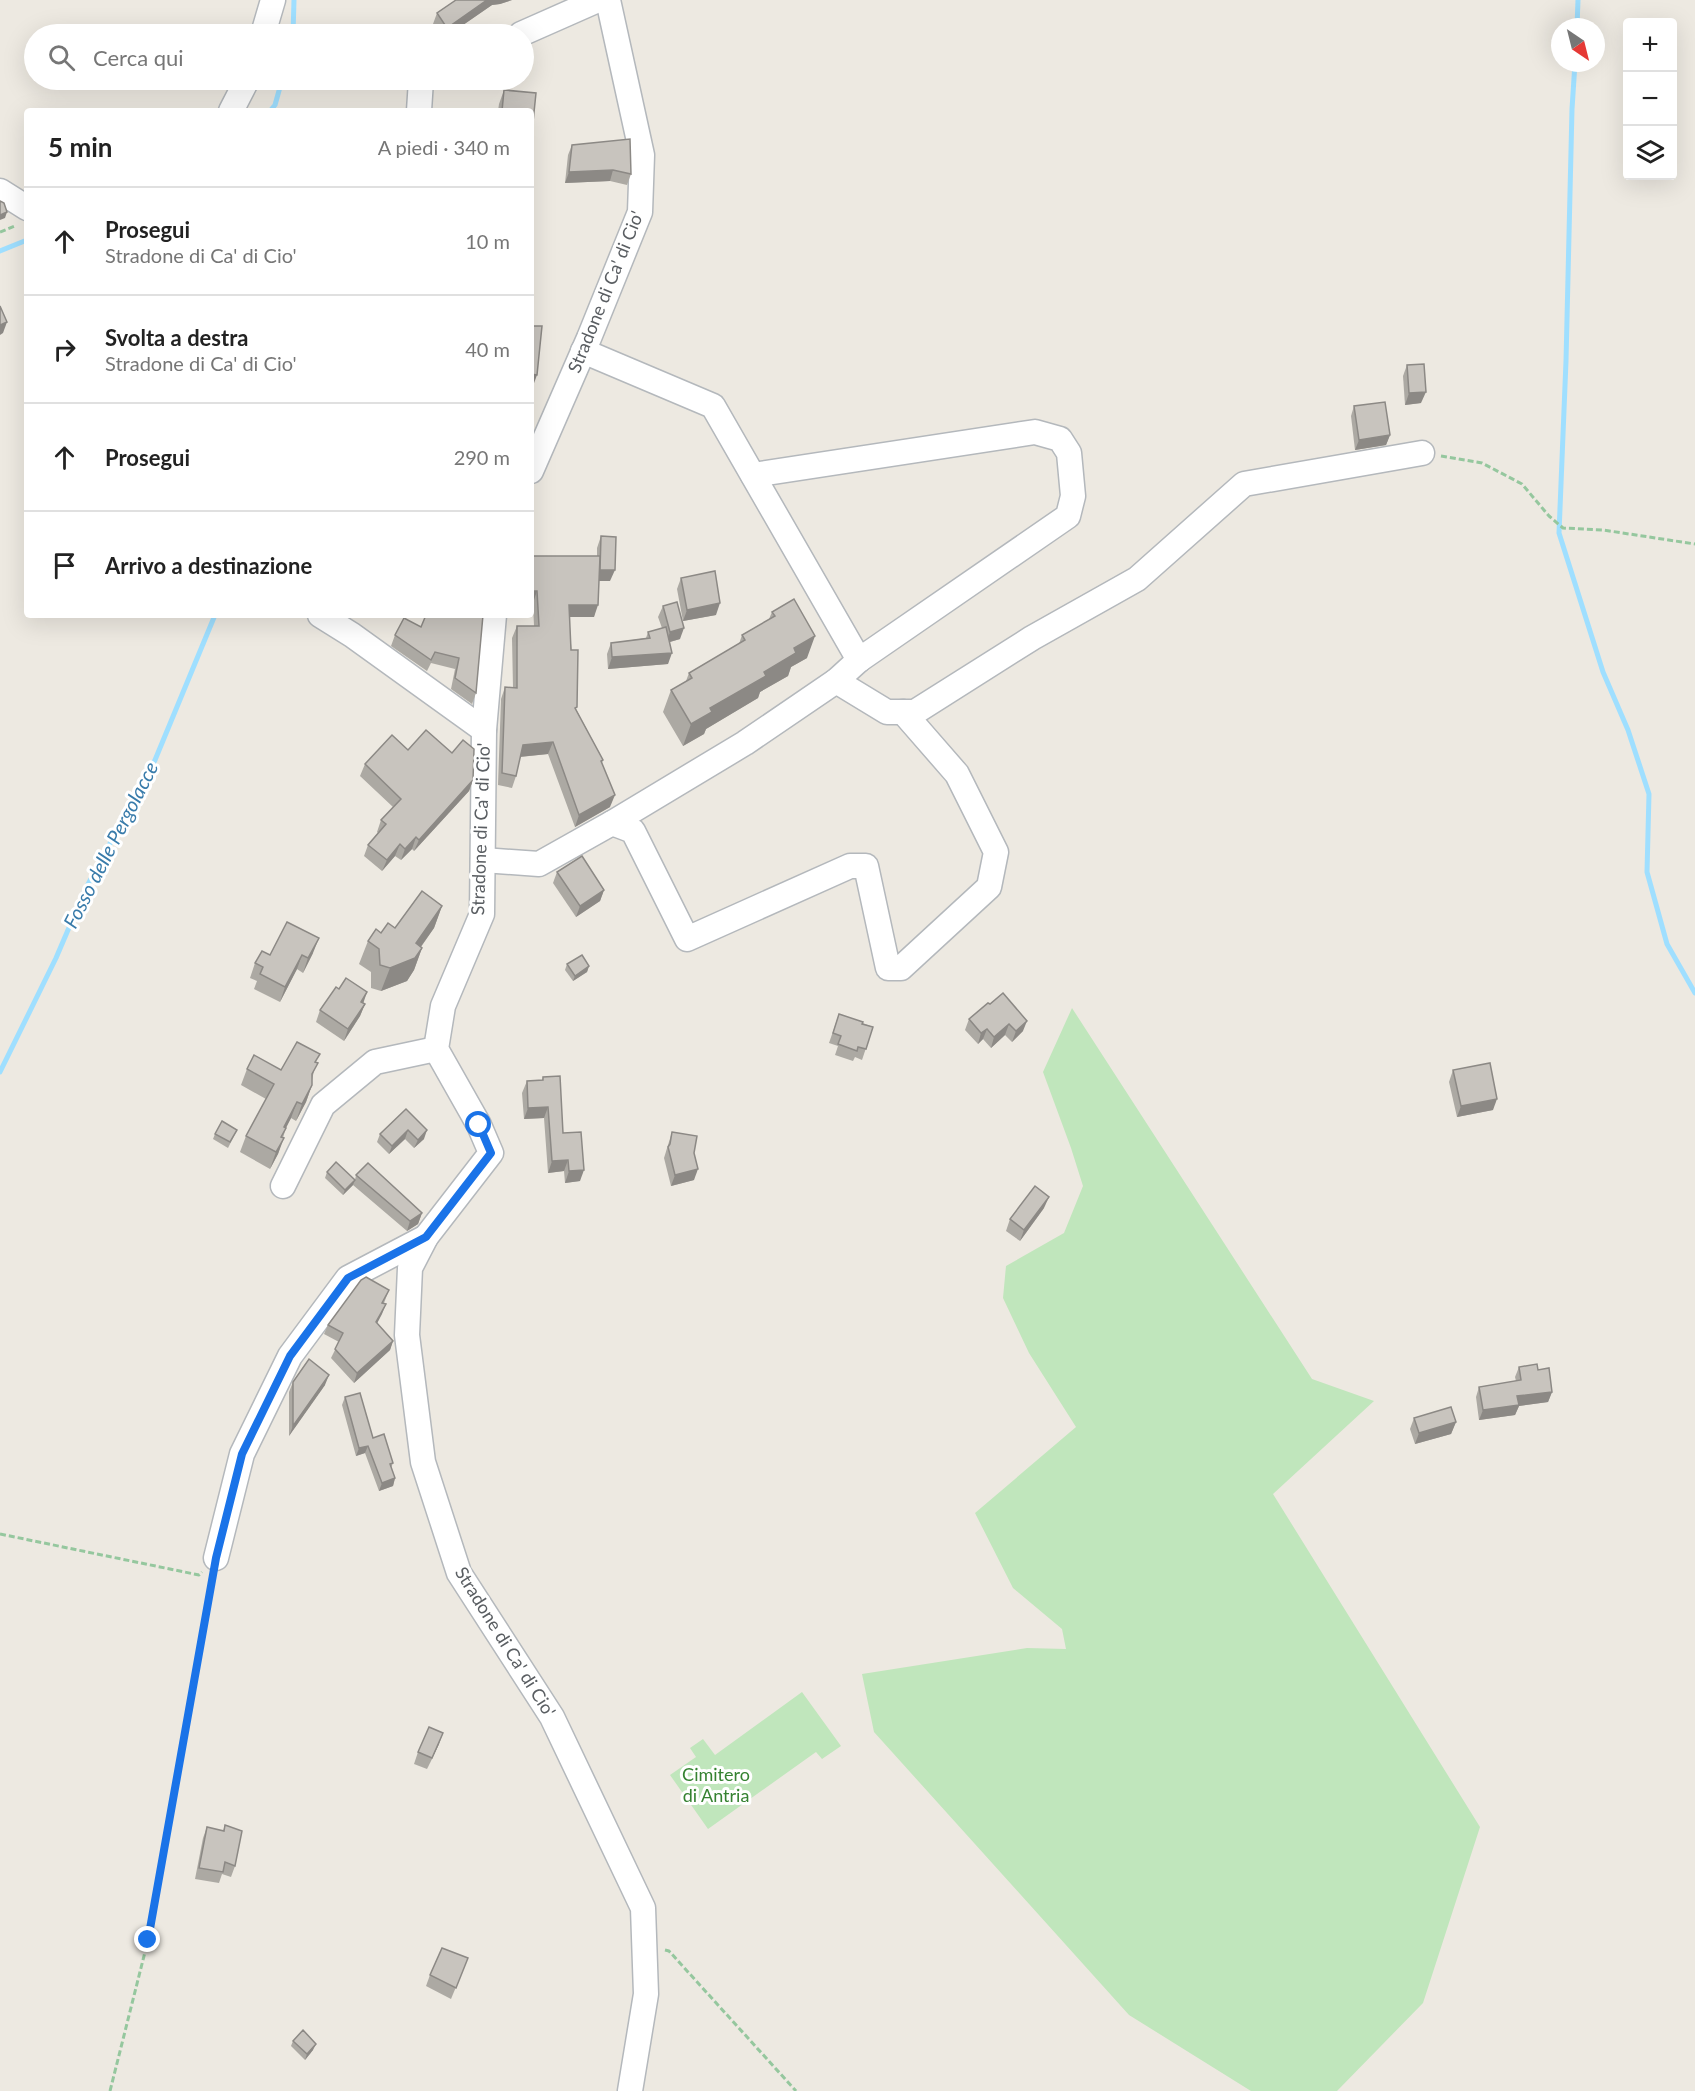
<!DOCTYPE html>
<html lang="it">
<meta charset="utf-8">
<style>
:root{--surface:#fff;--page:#f6f6f6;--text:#222;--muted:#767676;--line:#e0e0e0}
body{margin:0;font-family:Lato,sans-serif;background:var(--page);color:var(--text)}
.controls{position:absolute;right:18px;top:18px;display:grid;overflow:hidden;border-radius:6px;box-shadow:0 6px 24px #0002}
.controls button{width:54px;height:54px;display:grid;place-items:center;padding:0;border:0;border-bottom:2px solid var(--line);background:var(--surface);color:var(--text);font:30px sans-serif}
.compass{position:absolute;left:1551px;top:18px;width:54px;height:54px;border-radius:50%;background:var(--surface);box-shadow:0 6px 24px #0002;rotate:145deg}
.stop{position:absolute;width:18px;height:18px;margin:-14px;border:4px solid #1a73e8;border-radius:50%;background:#fff}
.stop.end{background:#1a73e8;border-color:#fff;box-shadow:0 2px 6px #0008}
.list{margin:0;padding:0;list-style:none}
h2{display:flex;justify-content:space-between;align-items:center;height:78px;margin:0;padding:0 24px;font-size:26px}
h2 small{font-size:20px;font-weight:400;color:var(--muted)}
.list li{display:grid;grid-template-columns:39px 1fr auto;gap:18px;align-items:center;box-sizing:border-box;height:108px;padding:0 24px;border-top:2px solid var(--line)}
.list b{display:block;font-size:22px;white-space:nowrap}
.list p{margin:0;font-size:20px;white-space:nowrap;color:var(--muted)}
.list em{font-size:20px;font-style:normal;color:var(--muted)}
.icon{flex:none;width:33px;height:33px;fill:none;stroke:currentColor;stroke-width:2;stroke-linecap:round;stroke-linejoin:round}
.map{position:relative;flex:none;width:1695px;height:2091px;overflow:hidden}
.search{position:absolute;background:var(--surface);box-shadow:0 6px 24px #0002;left:24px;top:24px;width:510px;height:66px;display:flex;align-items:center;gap:15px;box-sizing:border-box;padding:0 21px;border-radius:33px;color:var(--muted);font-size:22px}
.panel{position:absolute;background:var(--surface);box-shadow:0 6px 24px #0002;left:24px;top:108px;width:510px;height:510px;border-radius:6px}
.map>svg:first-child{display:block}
.green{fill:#c0e6bc}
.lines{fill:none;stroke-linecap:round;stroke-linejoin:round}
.stream{stroke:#9fdfff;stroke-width:5}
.minor-casing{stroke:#b4b8bc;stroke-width:27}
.path{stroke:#95c79e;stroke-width:3;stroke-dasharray:6 3;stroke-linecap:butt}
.minor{stroke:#fff;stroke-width:24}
.wall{fill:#aca9a3}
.shaded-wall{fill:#8c8985}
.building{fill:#c8c4be;stroke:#8c8985;stroke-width:1.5}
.route{stroke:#1a73e8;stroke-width:8}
.labels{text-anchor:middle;stroke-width:6;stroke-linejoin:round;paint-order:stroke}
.street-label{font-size:18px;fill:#5a5e62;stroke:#fff}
.park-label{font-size:18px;fill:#358231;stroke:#fff}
.water-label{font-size:20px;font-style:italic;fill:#387baa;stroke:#fff}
</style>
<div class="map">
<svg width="1695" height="2091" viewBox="0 0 1695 2091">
<rect width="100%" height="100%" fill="#ede9e1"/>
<!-- green -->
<g class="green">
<path d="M1072 1008 1312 1379 1374 1401 1273 1494 1480 1827 1423 2003 1337 2091H1251L1129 2015 874 1732 862 1674 1027 1648 1066 1649 1062 1629 1013 1588 975 1513 1076 1427 1029 1353 1003 1298 1006 1266 1064 1233 1083 1186 1071 1148 1043 1072Z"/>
<path d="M802 1692 841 1746 822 1759 816 1752 708 1829 670 1775 696 1757 690 1748 703 1739 715 1755Z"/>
</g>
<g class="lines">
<!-- stream -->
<g class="stream">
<path d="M1577 27 1578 0"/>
<path d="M293 34 294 0"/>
<path d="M1575 63 1572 109 1566 361 1559 533 1603 672 1628 730 1649 794 1647 872 1667 944 1695 993"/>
<path d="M270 111 275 105 282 80"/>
<path d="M0 251 27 240"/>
<path d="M0 1072 56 958 86 888 155 760 215 615"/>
</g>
<defs>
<g id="minor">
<path d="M263 34 273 0"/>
<path d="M521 34 598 0"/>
<path d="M231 111 247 80"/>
<path d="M419 111 421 80"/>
<path d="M0 191 27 208"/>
<path d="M583 351 713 406 859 660"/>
<path d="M531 471 589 338 640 212 642 155 608 0"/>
<path d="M320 615 352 635 484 730"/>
<path d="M494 615 484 730 482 914 443 1006 436 1049 479 1125 491 1153 426 1237 410 1268 407 1335 423 1462 459 1573 552 1717 643 1908 646 1994 630 2091"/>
<path d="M836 681 887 712H915L1032 638 1137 579 1244 484 1422 453"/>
<path d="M612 823 745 743 836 681 859 660 1068 516 1073 496 1069 453 1060 439 1035 432 753 475"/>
<path d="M483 860 539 864 612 823 633 831 687 939 850 866H866L888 968H901L989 887 996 852 957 774 903 712"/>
<path d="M283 1186 323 1105 375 1062 436 1049"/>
<path d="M216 1558 242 1454 290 1356 348 1278 426 1237"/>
</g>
</defs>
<!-- minor casing -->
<use href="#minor" class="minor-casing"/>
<!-- path -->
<g class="path">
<path d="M0 232 15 226"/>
<path d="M1441 456 1482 463 1522 484 1549 516 1563 528 1603 530 1695 544"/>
<path d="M0 1534 199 1575 202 1572"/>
<path d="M665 1950 669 1951 796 2091"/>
<path d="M110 2091 148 1940 213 1578"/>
</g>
<!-- minor -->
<use href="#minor" class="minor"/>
</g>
<!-- wall -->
<g class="wall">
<path d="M456 0H512L500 4 492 5 450 34H440L433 24 437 13Z"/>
<path d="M504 90 536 93 533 122 531 128V111H498L499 104Z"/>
<path d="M572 145 631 174 627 185 610 181 565 183 568 155Z"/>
<path d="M1407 365 1421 403 1405 405 1403 376Z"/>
<path d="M1354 406 1390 435 1386 445 1355 450 1351 416Z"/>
<path d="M601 536 610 581H599L594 617H569L576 709 603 760 602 763 610 807 575 827 548 754 520 757 516 776 512 788 498 785 501 699 505 687 513 688 512 638 517 626H534L533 603H531V556H597V548Z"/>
<path d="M681 578 716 615 683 621 677 589Z"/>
<path d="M663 606 680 639 670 642 668 664 608 669 607 654 611 643 646 638 648 632 662 628 658 617Z"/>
<path d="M772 612 807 658 791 667 788 676 760 692 758 698 706 729 704 734 683 746 663 712 671 690 686 681 689 673 739 644 742 635 769 619Z"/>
<path d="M483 615 476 693 472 704 451 689 455 669 431 663 427 671 391 646 395 635 421 627Z"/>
<path d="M408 750 473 780 469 791 414 851 412 849 401 860 395 856 382 871 364 856 368 845 378 833 377 832 381 820 393 807 360 776 365 764Z"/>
<path d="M557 872 604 890 600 901 576 917 553 883Z"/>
<path d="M442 906 434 928 421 947 422 948 414 970 407 981 381 991 371 988V972L359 964 368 941 381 933 395 928Z"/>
<path d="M313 953 303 973 297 969 280 1002 254 989 257 981 250 978 255 963 270 955Z"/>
<path d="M567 964 589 966 587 972 573 981 565 970Z"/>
<path d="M988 1003 1023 1031 1012 1042 1005 1035 991 1048 983 1039 978 1044 965 1030 969 1019Z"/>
<path d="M365 1004 360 1016 344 1041 316 1022 320 1010Z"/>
<path d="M839 1014 873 1027 862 1060 855 1057 853 1061 835 1055 838 1046 829 1043Z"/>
<path d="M316 1062 312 1080V1085L306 1102 296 1121 291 1118 286 1128 278 1154 270 1169 240 1152 246 1136 266 1099 241 1085 247 1069 281 1070Z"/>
<path d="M1453 1070 1493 1110 1457 1117 1449 1082Z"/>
<path d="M543 1077 563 1133 580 1181 565 1183 564 1171 548 1173 544 1118 524 1119 522 1093 527 1081 542 1080Z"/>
<path d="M406 1109 424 1139 414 1148 405 1139 389 1154 377 1142 380 1134Z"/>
<path d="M237 1130 228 1148 213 1139 215 1134Z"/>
<path d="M672 1132 694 1153V1180L671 1186 664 1158Z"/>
<path d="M327 1172 355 1180 356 1175 422 1213 418 1224 407 1231 353 1185 343 1195 325 1178Z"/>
<path d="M1044 1208 1020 1241 1006 1231 1010 1219Z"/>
<path d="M389 1290 384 1303 386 1304 377 1323 393 1341 390 1350 354 1383 331 1358 339 1342 324 1334 328 1325Z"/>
<path d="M1519 1367 1538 1370 1552 1392 1548 1402 1519 1406 1515 1415 1479 1420 1476 1397 1479 1387 1516 1381 1515 1377Z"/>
<path d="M293 1382 325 1385 289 1436V1392Z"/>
<path d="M345 1397 373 1438 393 1463 391 1468 395 1478 393 1486 379 1491 365 1453 356 1456 342 1405Z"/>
<path d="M1414 1418 1456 1422 1451 1434 1415 1444 1410 1429Z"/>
<path d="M439 1744 427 1769 414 1764 418 1752Z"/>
<path d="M225 1825 235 1866 231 1877 222 1874 219 1883 195 1879 203 1838 207 1827 223 1831Z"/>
<path d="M463 1970 451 1999 426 1986 430 1975Z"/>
<path d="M293 2041 313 2050 305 2060 291 2046Z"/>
</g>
<!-- shaded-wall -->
<g class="shaded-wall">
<path d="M487 0H512L500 4 492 5 450 34H445L447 28Z"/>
<path d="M613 170 610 181 565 183 569 172Z"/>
<path d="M7 212 5 218 0 220V215Z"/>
<path d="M7 322 3 333 0 335V325Z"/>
<path d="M531 374 537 375 533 386H531Z"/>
<path d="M1426 392 1421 403 1405 405 1409 393Z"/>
<path d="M1390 435 1386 445 1355 450 1359 440Z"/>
<path d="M600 570H615L610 581H595Z"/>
<path d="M532 591H537L533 603H531V594Z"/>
<path d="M720 603 716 615 683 621 687 610Z"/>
<path d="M569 605H598L594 617H564Z"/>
<path d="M684 628 680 639 666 643 670 632Z"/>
<path d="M815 636 807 658 791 667 788 676 760 692 758 698 706 729 704 734 683 746 691 724 710 708 794 648Z"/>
<path d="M672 653 668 664 608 669 612 657Z"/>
<path d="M553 742 548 754 518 757 523 745Z"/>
<path d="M473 780 469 791 414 851 419 840Z"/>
<path d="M615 795 610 807 575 827 579 815Z"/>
<path d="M416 837 412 849 401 860 405 849Z"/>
<path d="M400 844 395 856 382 871 387 860Z"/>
<path d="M604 890 600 901 576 917 580 906Z"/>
<path d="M442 906 434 928 412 959 422 948 414 970 407 981 381 991 390 968 416 943Z"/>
<path d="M319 938 313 953 303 973 308 958Z"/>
<path d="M302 955 297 969 280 1002 285 987Z"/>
<path d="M589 966 587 972 573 981 575 976Z"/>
<path d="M367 992 363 1004 361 1002Z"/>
<path d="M365 1004 360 1016 344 1041 348 1029Z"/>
<path d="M1027 1021 1023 1031 1012 1042 1016 1031Z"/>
<path d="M1009 1024 1005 1035 991 1048 994 1037Z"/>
<path d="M987 1029 983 1039 978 1044 981 1033Z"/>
<path d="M312 1085 306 1102 296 1121 302 1104Z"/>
<path d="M1497 1099 1493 1110 1457 1117 1461 1106Z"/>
<path d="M297 1102 291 1118 278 1143 284 1127Z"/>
<path d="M548 1107 544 1118 524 1119 528 1108Z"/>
<path d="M408 1130 405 1139 389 1154 392 1146Z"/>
<path d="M427 1130 424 1139 414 1148 418 1140Z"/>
<path d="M284 1138 278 1154 270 1169 276 1152Z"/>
<path d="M568 1160 564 1171 548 1173 552 1161Z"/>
<path d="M698 1169 694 1180 671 1186 675 1175Z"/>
<path d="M584 1170 580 1181 565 1183 569 1171Z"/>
<path d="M355 1180 353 1185 343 1195 345 1190Z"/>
<path d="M1049 1197 1044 1208 1020 1241 1024 1230Z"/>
<path d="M422 1213 418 1224 407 1231 410 1221Z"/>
<path d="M386 1304 382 1314 373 1331 376 1322Z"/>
<path d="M393 1341 390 1350 354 1383 357 1373Z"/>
<path d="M329 1375 325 1385 289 1436 293 1426Z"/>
<path d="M1552 1392 1548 1402 1519 1406 1515 1415 1479 1420 1483 1410 1517 1396Z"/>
<path d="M1456 1422 1451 1434 1415 1444 1419 1433Z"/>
<path d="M368 1446 365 1453 356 1456 359 1448Z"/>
<path d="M395 1478 393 1486 379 1491 382 1483Z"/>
<path d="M443 1733 439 1744 427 1769 432 1758Z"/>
<path d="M316 2044 313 2050 305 2060 307 2054Z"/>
</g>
<!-- building -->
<g class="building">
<path d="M456 0H487L447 28 437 13Z"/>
<path d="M504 90 536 93 533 122H531V111H502Z"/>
<path d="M630 139 631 174 613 170 569 172 572 145Z"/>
<path d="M0 201 4 203 7 212 0 215Z"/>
<path d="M0 306 7 322 0 325Z"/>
<path d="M531 326H542L537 375 531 374Z"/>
<path d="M1424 364 1426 392 1409 393 1407 365Z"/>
<path d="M1385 402 1390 435 1359 440 1354 406Z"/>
<path d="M601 536 616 537 615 570H600Z"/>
<path d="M531 556H600L598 605H569L571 650H578L577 707 575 708 603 760 601 761 615 795 579 815 553 742 523 745 516 776 502 773 505 687 517 688V626H539L537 591H532V583H531Z"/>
<path d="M715 571 720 603 687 610 681 578Z"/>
<path d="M794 599 815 636 794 648 796 653 764 672 766 676 710 708 712 712 691 724 671 690 692 678 689 673 745 640 742 635 775 616 772 612Z"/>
<path d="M677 602 684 628 670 632 663 606Z"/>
<path d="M426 615H483L476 693 455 678 459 658 435 652 431 660 395 635 404 618 421 627Z"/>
<path d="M666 627 672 653 612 657 611 643 650 638 648 632Z"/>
<path d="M426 730 452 753 463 740 474 749 473 780 419 840 416 837 405 849 400 844 387 860 368 845 386 824 381 820 401 799 365 764 392 735 408 750Z"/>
<path d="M582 856 604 890 580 906 557 872Z"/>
<path d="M422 891 442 906 416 943 422 948 415 958 390 968 380 965 379 949 368 941 376 929 381 933 388 923 395 928Z"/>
<path d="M287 922 319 938 308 958 302 955 285 987 260 974 263 967 255 963 262 951 270 955Z"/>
<path d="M582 955 589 966 575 976 567 964Z"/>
<path d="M346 978 367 992 361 1002 365 1004 348 1029 320 1010 336 987 339 989Z"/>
<path d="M1003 993 1027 1021 1016 1031 1009 1024 994 1037 987 1029 981 1033 969 1019 988 1003 990 1004Z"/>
<path d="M839 1014 863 1022 862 1024 873 1027 866 1049 858 1047 857 1051 838 1044 841 1036 833 1033Z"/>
<path d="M297 1042 320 1054 315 1062 318 1063 312 1074V1085L302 1104 297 1102 284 1127 286 1128 281 1137 284 1138 276 1152 246 1136 274 1084 247 1069 254 1055 281 1070Z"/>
<path d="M1490 1063 1497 1099 1461 1106 1453 1070Z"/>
<path d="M560 1076 563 1133 581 1132 584 1170 569 1171 568 1160 552 1161 548 1107 528 1108 527 1081 543 1080V1077Z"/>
<path d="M406 1109 427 1130 418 1140 408 1130 392 1146 380 1134Z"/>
<path d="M222 1121 237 1130 230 1142 215 1134Z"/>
<path d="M672 1132 697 1136 694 1153 698 1169 675 1175 668 1147 670 1144Z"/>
<path d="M336 1162 355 1180 345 1190 327 1172Z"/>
<path d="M368 1163 422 1213 410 1221 356 1175Z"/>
<path d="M1035 1186 1049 1197 1024 1230 1010 1219Z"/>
<path d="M366 1277 389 1290 382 1303 386 1304 376 1322 393 1341 357 1373 335 1349 343 1333 328 1325 361 1280Z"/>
<path d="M309 1359 329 1375 293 1426V1382Z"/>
<path d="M1537 1364 1538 1370 1549 1368 1552 1392 1517 1396 1519 1405 1483 1410 1479 1387 1521 1380 1519 1367Z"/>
<path d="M360 1393 373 1438 384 1434 393 1463 390 1464 395 1478 382 1483 368 1446 359 1448 345 1397Z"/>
<path d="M1451 1407 1456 1422 1419 1433 1414 1418Z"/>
<path d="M429 1727 443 1733 432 1758 418 1752Z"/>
<path d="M225 1825 242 1831 235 1866 225 1862 223 1872 199 1868 207 1827 224 1831Z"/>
<path d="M442 1948 468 1958 456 1988 430 1975Z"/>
<path d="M303 2030 316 2044 307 2054 293 2041Z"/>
</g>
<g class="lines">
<!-- route -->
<path class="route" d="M148 1940 216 1558 242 1454 290 1356 348 1278 426 1237 491 1153 479 1125"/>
</g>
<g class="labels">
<!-- street labels -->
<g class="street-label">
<text transform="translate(606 292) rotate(-68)" y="6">Stradone di Ca' di Cio'</text>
<text transform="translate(481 829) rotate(-88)" y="6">Stradone di Ca' di Cio'</text>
<text transform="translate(505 1642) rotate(58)" y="6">Stradone di Ca' di Cio'</text>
</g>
<!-- park labels -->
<g class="park-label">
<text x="716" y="1781">Cimitero<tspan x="716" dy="21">di Antria</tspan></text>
</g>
<!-- water labels -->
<g class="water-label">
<text transform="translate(111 845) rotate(-63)" y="7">Fosso delle Pergolacce</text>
</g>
</g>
</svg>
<div class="controls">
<button>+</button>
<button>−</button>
<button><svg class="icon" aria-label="layers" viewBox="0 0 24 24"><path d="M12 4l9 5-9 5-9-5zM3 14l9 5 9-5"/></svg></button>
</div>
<svg class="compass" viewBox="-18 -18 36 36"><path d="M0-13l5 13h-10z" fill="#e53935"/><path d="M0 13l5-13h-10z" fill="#767676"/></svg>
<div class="stop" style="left:479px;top:1125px"></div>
<div class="stop end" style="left:148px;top:1940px"></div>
<div class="search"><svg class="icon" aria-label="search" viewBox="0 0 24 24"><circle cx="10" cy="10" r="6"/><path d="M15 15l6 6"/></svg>Cerca qui</div>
<section class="panel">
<h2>5 min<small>A piedi · 340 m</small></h2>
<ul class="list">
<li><svg class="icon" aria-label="ahead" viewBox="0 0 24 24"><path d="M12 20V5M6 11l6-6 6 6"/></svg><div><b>Prosegui</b><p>Stradone di Ca' di Cio'</p></div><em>10 m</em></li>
<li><svg class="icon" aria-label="right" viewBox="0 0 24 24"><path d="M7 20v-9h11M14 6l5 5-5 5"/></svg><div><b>Svolta a destra</b><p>Stradone di Ca' di Cio'</p></div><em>40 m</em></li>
<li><svg class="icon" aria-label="ahead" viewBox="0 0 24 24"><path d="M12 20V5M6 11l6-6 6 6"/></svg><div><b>Prosegui</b></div><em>290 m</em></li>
<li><svg class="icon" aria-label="arrive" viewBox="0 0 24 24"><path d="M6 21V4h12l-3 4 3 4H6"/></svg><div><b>Arrivo a destinazione</b></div></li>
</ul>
</section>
</div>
